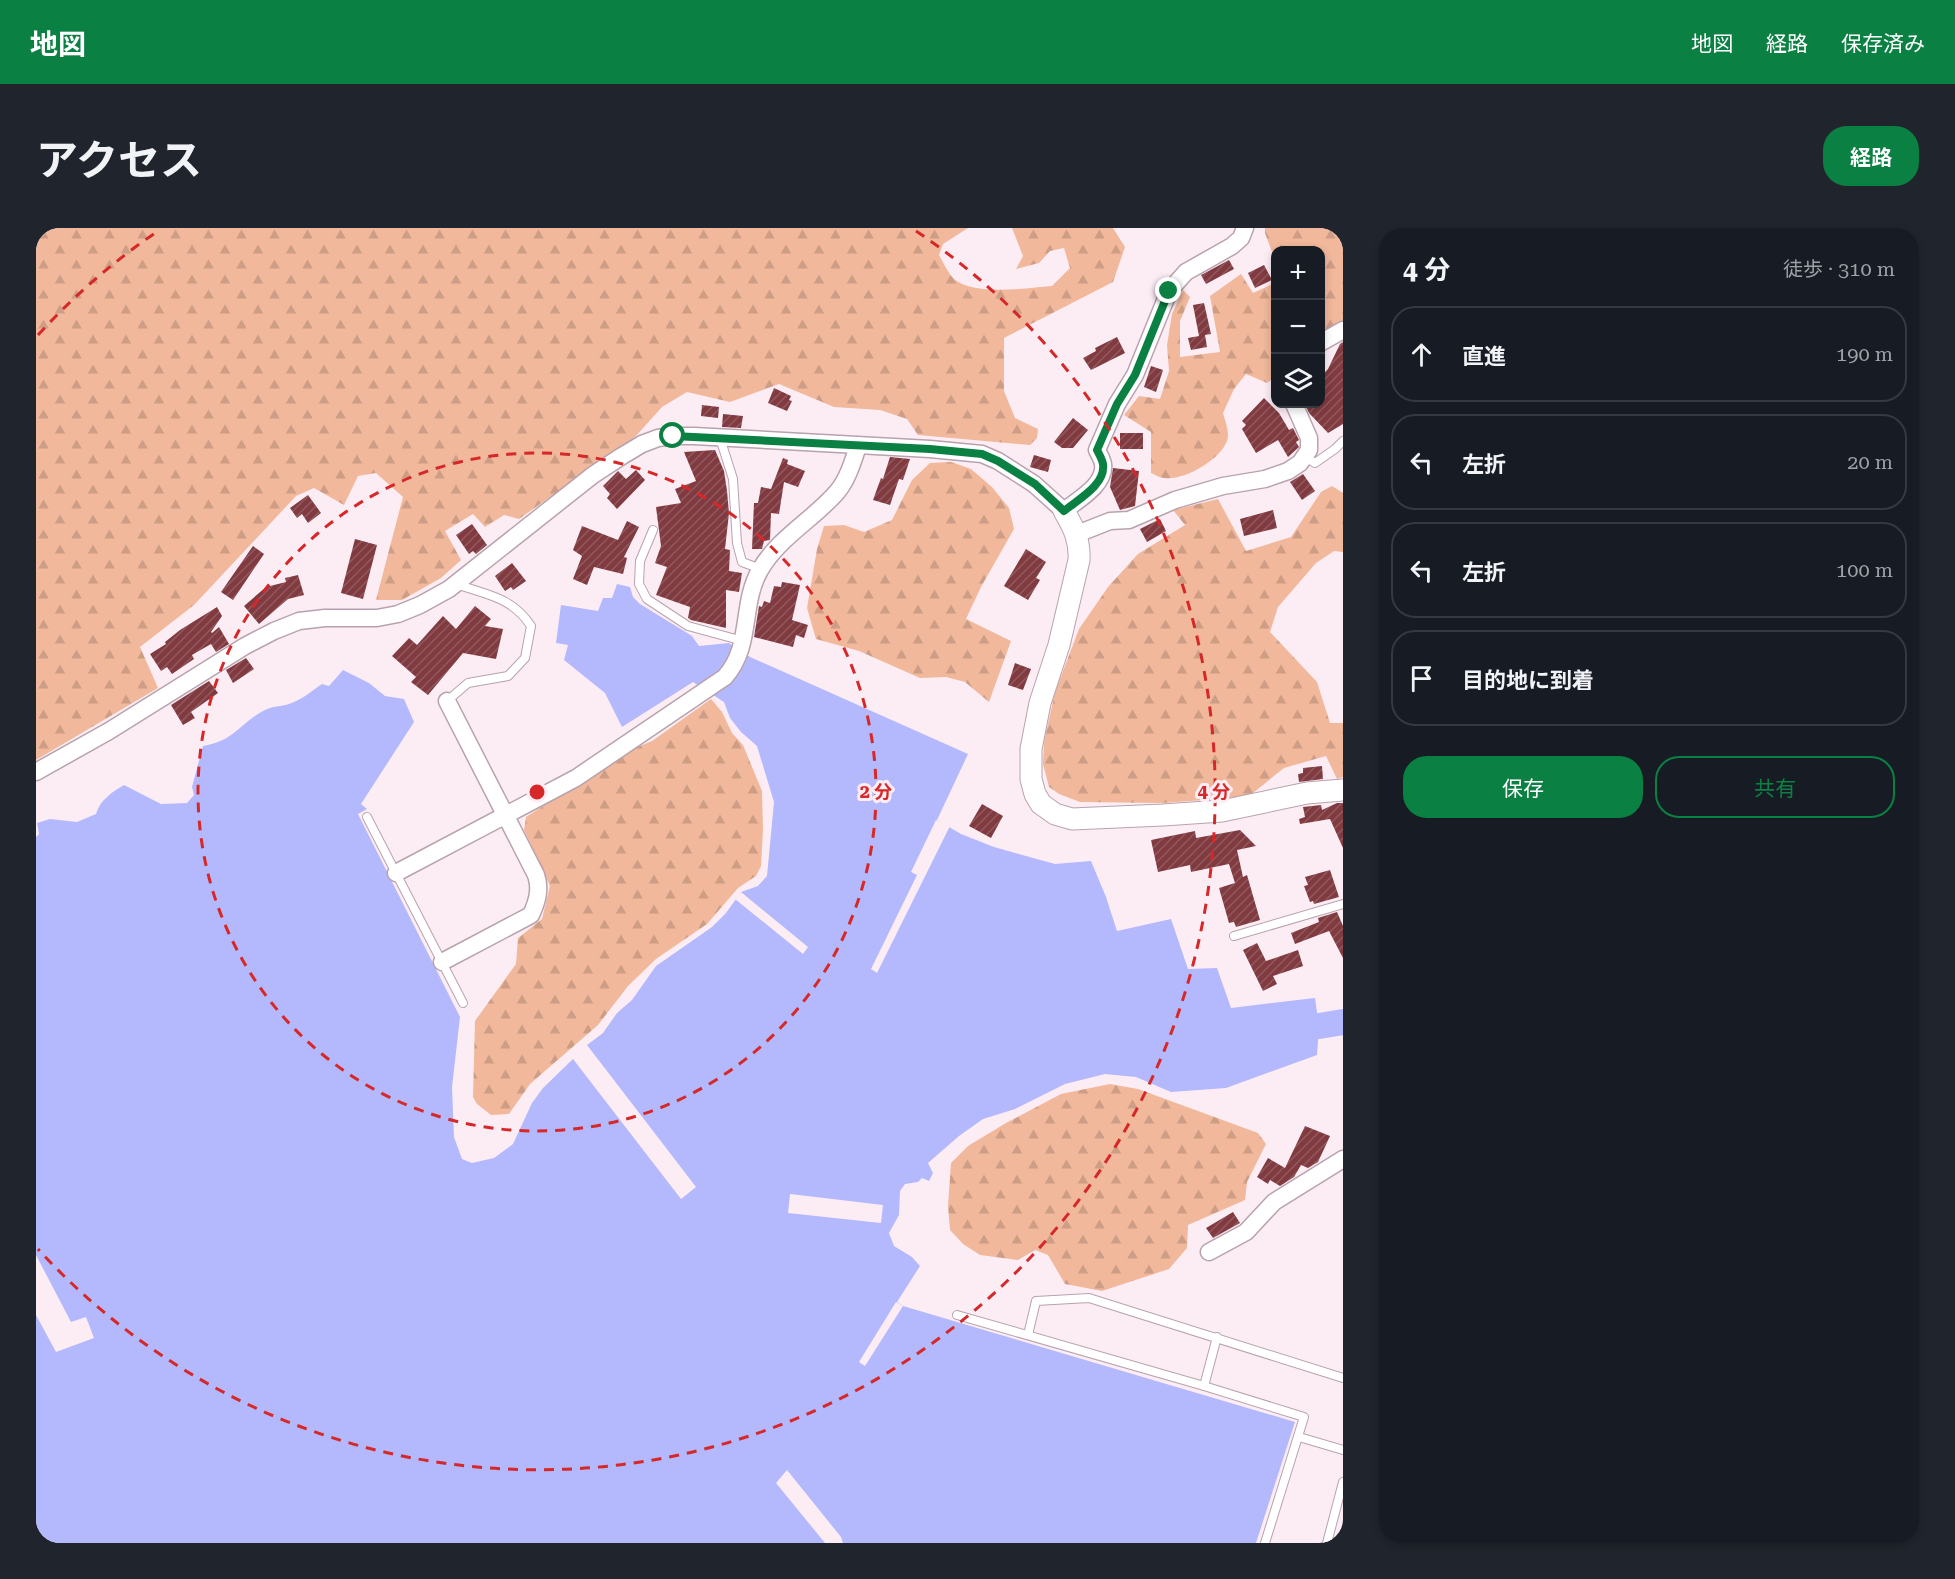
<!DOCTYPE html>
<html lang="ja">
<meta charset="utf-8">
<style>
:root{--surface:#171b24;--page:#20242c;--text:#f1f3f6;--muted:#9ea1a6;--line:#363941;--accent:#0b8043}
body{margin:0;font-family:"Roboto Serif","Noto Sans JP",serif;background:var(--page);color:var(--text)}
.controls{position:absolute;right:18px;top:18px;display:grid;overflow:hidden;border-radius:12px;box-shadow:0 3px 9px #0003}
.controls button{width:54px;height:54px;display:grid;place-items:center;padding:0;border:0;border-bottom:2px solid var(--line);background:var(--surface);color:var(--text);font:30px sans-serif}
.stop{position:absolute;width:18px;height:18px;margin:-14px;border:4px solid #0b8043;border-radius:50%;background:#fff}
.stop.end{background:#0b8043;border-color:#fff;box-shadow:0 2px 6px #0008}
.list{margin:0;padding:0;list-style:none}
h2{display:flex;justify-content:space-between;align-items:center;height:78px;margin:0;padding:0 24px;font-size:26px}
h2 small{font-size:20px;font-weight:400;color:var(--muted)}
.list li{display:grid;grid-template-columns:39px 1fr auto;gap:18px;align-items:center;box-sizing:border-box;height:96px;margin:0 12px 12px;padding:0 12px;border:2px solid var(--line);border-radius:24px}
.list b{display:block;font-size:22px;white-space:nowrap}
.list em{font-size:20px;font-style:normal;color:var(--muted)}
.actions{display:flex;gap:12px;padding:18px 24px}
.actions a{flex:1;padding:14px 0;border:2px solid var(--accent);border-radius:24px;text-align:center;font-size:21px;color:var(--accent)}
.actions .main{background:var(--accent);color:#fff}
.icon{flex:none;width:33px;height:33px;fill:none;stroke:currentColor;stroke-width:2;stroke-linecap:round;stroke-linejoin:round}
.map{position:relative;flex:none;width:1307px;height:1315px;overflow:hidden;border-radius:24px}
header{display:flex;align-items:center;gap:36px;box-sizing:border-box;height:84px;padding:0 30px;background:var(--accent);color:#fff}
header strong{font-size:28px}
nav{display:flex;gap:33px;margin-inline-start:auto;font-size:21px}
.intro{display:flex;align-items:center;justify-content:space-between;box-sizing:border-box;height:144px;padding:0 36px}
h1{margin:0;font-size:42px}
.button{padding:15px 27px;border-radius:24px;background:var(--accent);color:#fff;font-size:21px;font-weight:700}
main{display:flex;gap:36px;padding:0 36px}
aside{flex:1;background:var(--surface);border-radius:24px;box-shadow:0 3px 9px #0003}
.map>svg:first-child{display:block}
.forest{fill:url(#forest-firs)}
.water{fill:#b4b8fc}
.pier{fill:#fcedf5}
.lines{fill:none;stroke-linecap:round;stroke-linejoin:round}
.river{stroke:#b4b8fc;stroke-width:26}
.building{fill:url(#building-hatch)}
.service-casing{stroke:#b8a2ae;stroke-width:10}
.minor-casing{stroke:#b8a2ae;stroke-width:19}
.tertiary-casing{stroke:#b8a2ae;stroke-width:23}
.service{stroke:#fff;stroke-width:8}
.minor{stroke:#fff;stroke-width:16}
.tertiary{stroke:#fff;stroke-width:21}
.route{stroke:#0b8043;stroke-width:8}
.ring{fill:none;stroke:#d62828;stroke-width:3;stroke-dasharray:10 8}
.centre{fill:#d62828;stroke:#fcedf5;stroke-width:3}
.ring-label{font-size:18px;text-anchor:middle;font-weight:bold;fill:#d62828;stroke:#fcedf5;stroke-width:6;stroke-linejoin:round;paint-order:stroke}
</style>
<header>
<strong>地図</strong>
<nav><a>地図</a><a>経路</a><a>保存済み</a></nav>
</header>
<div class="intro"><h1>アクセス</h1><a class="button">経路</a></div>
<main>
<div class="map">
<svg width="1307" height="1315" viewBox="0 0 1307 1315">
<defs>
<pattern id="forest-firs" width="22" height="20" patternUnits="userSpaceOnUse" patternTransform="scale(1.5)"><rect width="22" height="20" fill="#f1b89b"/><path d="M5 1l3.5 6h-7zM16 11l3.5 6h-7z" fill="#ce9d85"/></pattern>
<pattern id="building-hatch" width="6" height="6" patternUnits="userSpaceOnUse" patternTransform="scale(1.5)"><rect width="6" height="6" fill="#803a40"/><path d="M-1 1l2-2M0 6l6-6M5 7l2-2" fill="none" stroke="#8f5a5e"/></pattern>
</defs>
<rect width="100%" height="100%" fill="#fcedf5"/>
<!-- forest -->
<g class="forest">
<path d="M0 0H932L907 16 903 27C907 34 912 45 918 51 938 68 991 60 1016 58L1034 40 1028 20 1014 23 1003 35 980 41 987 28 976 0H1077L1089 19 1077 54 968 110V163L979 190 1002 201 1001 210 994 217 882 207 871 191 844 182 798 179 743 156 694 174 651 164 626 179 599 209 483 291 468 287 449 299 437 286 409 303 425 332 405 350 366 372H340L367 269 340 245 322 248 308 277 278 260 260 268 158 377 104 419 122 460 0 532Z"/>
<path d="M1229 0H1307V94L1285 105 1284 22H1240L1239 32 1229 5Z"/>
<path d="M1205 46 1217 65 1239 55V149L1231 155 1210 146 1198 161 1187 185C1189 193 1194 204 1191 213 1184 232 1148 253 1128 250 1124 250 1118 246 1115 245V204L1088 187 1103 168 1124 171 1133 143 1131 117 1136 86 1147 62 1154 69 1144 93V129L1184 124 1174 68Z"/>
<path d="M915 234 935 241 956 259 973 280 978 301 945 359 930 391 975 413 953 474 929 454 910 449 884 450 823 423 780 411 771 380 781 321 788 298 808 297 828 304 856 292 876 252 894 235Z"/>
<path d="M1296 258 1307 265V324L1298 323 1280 335 1242 379 1234 404 1281 454 1294 495H1307V549L1301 551 1290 528 1248 540 1212 569 1126 575 1044 574 1023 566 1013 559 1007 536 1008 514 1019 464 1043 401 1072 359 1102 326 1149 297 1137 282 1182 271 1210 323 1255 309 1285 264Z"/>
<path d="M675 471 686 484 696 505 707 517 726 563 727 602 725 638 720 648 702 660 671 696 620 731 592 758 562 797 494 856 473 886 455 887 441 876 437 869 439 793 480 736 482 710 506 691 514 658 488 602 490 589 592 523 616 513Z"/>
<path d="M1074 856 1102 861 1222 905 1230 916 1211 954 1209 972 1152 997 1151 1020 1133 1041 1066 1063 1029 1056 1012 1027 999 1022 982 1032 944 1027 927 1016 914 1002 912 978 915 935 932 918 970 895 1025 866Z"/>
</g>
<!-- water -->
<path class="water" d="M581 356 594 359 597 369 604 376 656 408 663 418 693 415 714 429 932 526 901 592 925 606 958 619 1019 636 1055 633 1070 669 1081 703 1135 691 1152 741 1181 740 1195 780 1279 770 1283 798 1281 827 1190 860 1135 864 1100 849 1069 846 1029 856 979 881 947 891 923 908 892 935 897 945 893 953 886 950 882 954 869 956 864 963 863 987 853 1005 858 1018 876 1029 884 1038 861 1074 867 1078 1259 1194 1220 1315H807L805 1309 751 1242 740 1255 789 1315H0V609L3 606 1 595 14 591 41 594 60 586C64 572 76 564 88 557L125 576 151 575 158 567 156 559 167 518C198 513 202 497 227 483 238 477 248 479 258 474 268 470 277 462 286 456L293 458 307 442 333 455 349 468 368 471 378 494 325 576 331 581 322 586 424 789 416 859 418 909 426 931 436 935 458 930 477 916 496 875 507 860 537 831 645 971 660 959 551 817 567 805 581 785 596 772 620 738 676 699 690 685 705 664 722 658 731 648 738 574 721 518 705 504 694 490 688 474 657 454 586 499 569 465 528 432 532 417 520 415 525 377 562 383 567 370H576Z"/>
<!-- pier -->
<g class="pier">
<path d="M900 592 914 598 841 745 835 741 881 647 875 644Z"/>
<path d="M705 664 772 719 767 726 699 671Z"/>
<path d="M754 966 847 977 845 995 752 985Z"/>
<path d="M0 1027 35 1094 50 1089 58 1110 20 1124 0 1087Z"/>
<path d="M860 1074 867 1078 829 1138 823 1134Z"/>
</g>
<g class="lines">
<!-- river -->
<path class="river" d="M1283 798 1307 794"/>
</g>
<!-- building -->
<g class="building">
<path d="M1193 32 1198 41 1170 56 1165 47Z"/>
<path d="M1228 37 1236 52 1219 60 1212 45Z"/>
<path d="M1168 75 1175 106 1169 107 1171 119 1155 122 1152 110 1163 108 1157 77Z"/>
<path d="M1081 109 1089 125 1055 142 1047 130 1060 123 1059 120Z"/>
<path d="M1307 114V196L1292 205 1273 185 1269 176H1284V150L1292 141 1304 116Z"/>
<path d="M1115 138 1127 142 1120 164 1108 159Z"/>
<path d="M738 160 755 168 753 172 756 173 751 183 732 175Z"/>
<path d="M1228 170 1243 185 1253 202 1257 200 1263 212 1260 214 1263 219 1252 229 1242 212 1220 225 1206 201 1210 197 1206 193Z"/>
<path d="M666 177 683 179 682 190 665 188Z"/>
<path d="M687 186 707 188 705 200 686 199Z"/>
<path d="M1037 190 1052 202 1037 220H1026L1018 214Z"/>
<rect x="1084" y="205" width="23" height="16"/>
<path d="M679 222 688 243 691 263 693 285 689 321 694 322 693 343 706 345 703 364 690 362V400L655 392 652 390 654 379 620 367 631 339 619 335 625 318 620 279 645 275 639 261 660 253 648 224Z"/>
<path d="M998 227 1015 232 1012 244 994 239Z"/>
<path d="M854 229 874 231 867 252 863 251 854 277 837 272 845 250 847 251Z"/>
<path d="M747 230 752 232 751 236 769 243 762 259 748 254 743 286 735 285 734 312 728 313 726 321H716L718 275H722L725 259 735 261Z"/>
<path d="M1077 240 1103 243 1099 278 1084 282 1074 259Z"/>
<path d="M600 242 609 252 581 281 571 270 574 266 567 258 582 243 590 251Z"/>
<path d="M1267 246 1279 263 1266 272 1254 254Z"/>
<path d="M272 267 285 285 272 295 266 286 261 290 254 280Z"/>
<path d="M1237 282 1241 300 1208 308 1204 291Z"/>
<path d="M1124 291 1130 303 1111 314 1104 301Z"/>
<path d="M591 293 603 299 588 329 591 330 587 346 558 339 551 357 537 351 546 328 537 322 546 298 582 312Z"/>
<path d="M436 296 451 317 440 326 437 323 433 326 420 307Z"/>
<path d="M319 311 341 317 327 371 305 365Z"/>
<path d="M217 318 228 326 197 372 185 364Z"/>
<path d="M990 321 1010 334 1000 350 1004 352 992 372 968 358Z"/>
<path d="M476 335 490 353 477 362 475 359 469 363 459 348Z"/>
<path d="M262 347 268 367 252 371 223 396 208 378 230 359 250 354 249 350Z"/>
<path d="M746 354 764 357 756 392 772 397 768 410 760 407 757 419 718 409 723 378 726 379 728 373 734 375 738 358 745 359Z"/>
<path d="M439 378 455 391 449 398 467 401 460 431 427 425 392 467 375 454 380 449 356 428 373 410 381 417 407 388 420 401Z"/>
<path d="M181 379 186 388 175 404 176 405 183 399 193 416 180 424 175 416 156 427 158 431 136 446 131 439 125 443 114 426 130 416 129 414 144 402Z"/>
<path d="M210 430 218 441 197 455 190 442Z"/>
<path d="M979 435 995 441 987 462 972 457Z"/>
<path d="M173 453 182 465 155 484 159 490 147 497 135 477Z"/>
<path d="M1286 538 1287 551 1263 554 1262 546 1267 545V540Z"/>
<path d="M1301 575H1307V620L1294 591 1264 596 1263 591 1269 589 1267 579 1285 577 1286 582Z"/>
<path d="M946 576 967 588 955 610 933 598Z"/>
<path d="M1204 602 1220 618 1201 622 1207 649 1211 647 1224 692 1200 699 1198 694 1193 695 1183 660 1199 655 1193 636 1155 644 1154 637 1122 644 1115 612 1159 603 1160 610Z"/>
<path d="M1294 642 1303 669 1278 676 1277 673 1274 674 1268 658 1272 657 1269 649Z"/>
<path d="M1301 684 1307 698V730L1293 703 1259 716 1255 705 1283 694 1282 690Z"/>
<path d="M1221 715 1230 733 1262 722 1267 738 1237 748 1241 756 1227 763 1207 722Z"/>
<path d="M1269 898 1294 908 1282 934 1272 940 1265 937 1258 949 1244 958 1234 952 1232 956 1221 949 1232 930 1249 940Z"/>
<path d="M1197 984 1204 995 1177 1010 1170 1000Z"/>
</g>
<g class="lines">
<defs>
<g id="service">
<path d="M684 210 697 251 701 315 706 334 725 341"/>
<path d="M1269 229 1279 235 1299 221 1307 213"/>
<path d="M617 302 604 333 603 356 611 371 652 398 707 413"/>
<path d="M411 473 432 455 472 448 489 430 495 398C476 369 451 367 420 356"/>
<path d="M331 589 427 775"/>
<path d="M1198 708 1307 676"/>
<path d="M921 1087 1168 1158 1268 1189 1229 1315"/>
<path d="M992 1107 1000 1073 1053 1070 1307 1150"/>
<path d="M1168 1158 1181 1109"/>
<path d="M1263 1209 1307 1222"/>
<path d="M1291 1315 1307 1254"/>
</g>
<g id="minor">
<path d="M1284 115 1307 102"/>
<path d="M1041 306 1074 293 1093 292 1139 272 1187 258 1229 251 1252 243 1264 235 1273 222V210L1258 176"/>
<path d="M0 544 73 503 209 418 238 403 263 393 289 390H341L362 386 384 377 413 361 557 247 586 228 606 216 622 210 637 208H658L894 221 946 226 962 233 998 256 1028 283C1041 272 1070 257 1067 236 1066 231 1063 226 1061 222L1081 176 1099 147 1133 63 1150 44 1196 18 1205 10 1209 0"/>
<path d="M360 645 540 550 689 449C717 417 704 377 724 342 742 310 778 291 801 264 812 251 817 233 822 218"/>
<path d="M406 734 495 687C501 674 505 661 500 647L411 473"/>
<path d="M1173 1024 1210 1004 1238 974 1307 931"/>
</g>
<path id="tertiary" d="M1028 283C1038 300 1044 312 1043 332L1023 417 1004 475 995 521V551L999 566 1005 576 1019 586 1036 591 1127 587 1186 583 1271 565 1307 562"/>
</defs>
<!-- service casing -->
<use href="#service" class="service-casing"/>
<!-- minor casing -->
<use href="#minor" class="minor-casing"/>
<!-- tertiary casing -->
<use href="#tertiary" class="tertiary-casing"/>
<!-- service -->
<use href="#service" class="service"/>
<!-- minor -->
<use href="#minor" class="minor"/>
<!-- tertiary -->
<use href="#tertiary" class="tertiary"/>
</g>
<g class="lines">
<!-- route -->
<path class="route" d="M637 208 894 221 946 226 962 233 999 256 1028 283C1041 272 1070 257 1067 236 1066 231 1063 226 1061 222L1081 176 1099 147 1133 63"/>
</g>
<!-- distance rings -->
<g class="ring">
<circle cx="501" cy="564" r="339"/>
<path d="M2 107A677 677 0 0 1 122 3M880 3A677 677 0 1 1 2 1021"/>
</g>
<circle cx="501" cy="564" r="9" class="centre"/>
<g class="ring-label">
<text x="840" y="570">2 分</text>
<text x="1178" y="570">4 分</text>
</g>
</svg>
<div class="controls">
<button>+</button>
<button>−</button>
<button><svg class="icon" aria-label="layers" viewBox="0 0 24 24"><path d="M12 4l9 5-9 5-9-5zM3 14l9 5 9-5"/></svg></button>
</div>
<div class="stop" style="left:637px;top:208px"></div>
<div class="stop end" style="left:1133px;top:63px"></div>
</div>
<aside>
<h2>4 分<small>徒歩 · 310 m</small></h2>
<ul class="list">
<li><svg class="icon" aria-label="ahead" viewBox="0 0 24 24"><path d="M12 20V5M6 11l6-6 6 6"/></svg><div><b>直進</b></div><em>190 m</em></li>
<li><svg class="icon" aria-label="left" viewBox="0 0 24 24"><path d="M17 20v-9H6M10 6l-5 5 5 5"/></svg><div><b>左折</b></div><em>20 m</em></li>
<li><svg class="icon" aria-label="left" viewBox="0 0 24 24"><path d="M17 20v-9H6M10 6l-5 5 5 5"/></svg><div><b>左折</b></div><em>100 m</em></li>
<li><svg class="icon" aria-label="arrive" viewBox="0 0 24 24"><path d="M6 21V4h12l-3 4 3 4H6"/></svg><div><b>目的地に到着</b></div></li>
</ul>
<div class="actions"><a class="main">保存</a><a>共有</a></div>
</aside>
</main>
